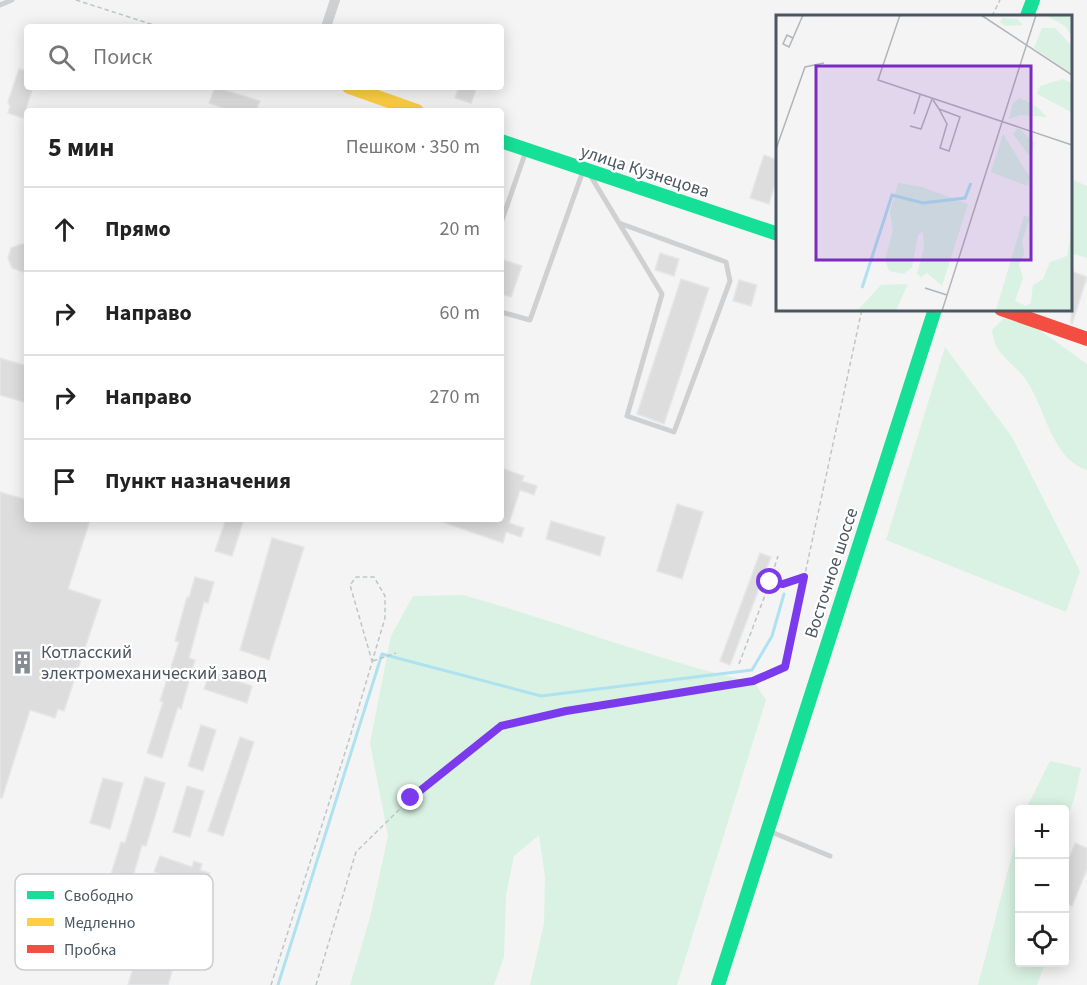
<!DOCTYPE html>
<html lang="ru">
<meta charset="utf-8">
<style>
:root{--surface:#fff;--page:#f2f2f2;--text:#222;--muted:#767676;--line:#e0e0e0}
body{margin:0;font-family:"Source Sans 3",sans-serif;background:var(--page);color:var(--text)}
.controls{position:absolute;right:18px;bottom:18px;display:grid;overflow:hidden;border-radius:6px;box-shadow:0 3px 15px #0003}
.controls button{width:54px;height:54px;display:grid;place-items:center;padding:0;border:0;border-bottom:2px solid var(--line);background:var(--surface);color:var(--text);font:30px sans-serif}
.stop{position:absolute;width:18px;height:18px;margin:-14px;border:4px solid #7c3aed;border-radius:50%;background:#fff}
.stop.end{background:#7c3aed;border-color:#fff;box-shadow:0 2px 6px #0008}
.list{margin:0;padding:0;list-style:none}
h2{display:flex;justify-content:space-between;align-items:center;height:78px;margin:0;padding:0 24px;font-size:26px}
h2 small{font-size:20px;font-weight:400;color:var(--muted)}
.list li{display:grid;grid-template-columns:39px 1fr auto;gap:18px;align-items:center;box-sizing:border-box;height:84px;padding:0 24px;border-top:2px solid var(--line)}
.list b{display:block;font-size:22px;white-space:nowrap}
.list em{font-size:20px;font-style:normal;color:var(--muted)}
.icon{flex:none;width:33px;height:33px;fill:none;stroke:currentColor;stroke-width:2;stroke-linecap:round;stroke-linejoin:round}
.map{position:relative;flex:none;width:1087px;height:985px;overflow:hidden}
.search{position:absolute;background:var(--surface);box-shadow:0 3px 15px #0003;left:24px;top:24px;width:480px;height:66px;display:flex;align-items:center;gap:15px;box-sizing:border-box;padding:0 21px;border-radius:6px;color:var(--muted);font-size:22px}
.panel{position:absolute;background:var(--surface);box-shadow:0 3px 15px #0003;left:24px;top:108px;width:480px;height:414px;border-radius:6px}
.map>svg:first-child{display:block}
.green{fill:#d9f2e3}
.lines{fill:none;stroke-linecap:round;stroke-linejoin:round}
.stream{stroke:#aee2f0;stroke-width:3}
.building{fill:#ddddde;stroke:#e5e6e7;stroke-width:1.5}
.path{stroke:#bcc7c4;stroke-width:1.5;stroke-dasharray:4.5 3;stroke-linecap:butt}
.lane{stroke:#ced0d2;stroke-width:5}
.street{stroke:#ced0d2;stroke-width:10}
.fast{stroke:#16e098;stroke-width:14}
.slow{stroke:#ffcf43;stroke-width:14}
.jam{stroke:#f24e42;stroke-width:14}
.route{stroke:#7c3aed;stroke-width:8}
.labels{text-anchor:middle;stroke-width:4.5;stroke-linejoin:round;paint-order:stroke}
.street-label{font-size:18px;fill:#4a5661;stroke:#fff}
.poi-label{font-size:18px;fill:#4a5661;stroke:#fff;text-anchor:start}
.inset-river{fill:none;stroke:#aee2f0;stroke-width:3}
.inset-road{fill:none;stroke:#b0b5b9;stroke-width:1.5}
.view{fill:#7b2cbf;fill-opacity:0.15;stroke:#7b2cbf;stroke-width:3}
.inset-edge{fill:none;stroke:#4a5661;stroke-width:3}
.key{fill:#fff;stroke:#c9ccd0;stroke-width:1.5}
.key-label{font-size:16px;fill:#4a5661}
</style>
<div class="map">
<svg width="1087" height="985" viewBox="0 0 1087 985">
<rect width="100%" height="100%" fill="#f4f4f4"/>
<!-- green -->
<g class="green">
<path d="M1071 179 1087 186V258L1071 253Z"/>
<path d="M1020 316 1087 364V470C1052 459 1046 411 1028 383 1020 370 1006 361 997 348 994 343 993 336 992 330L1003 319Z"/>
<path d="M945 347 1012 437 1080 571 1066 612 886 540Z"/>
<path d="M463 595C561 622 656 660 755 683L766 700 677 985H530L544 924 545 877 539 835 514 856 506 895 504 957 494 985H350L371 914 388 836 370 743 391 636 413 596Z"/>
<path d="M1050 761 1081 768 1074 799 1065 824 1064 810 1026 809Z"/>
<path d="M1019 828 1020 962 1045 963 1037 985H978Z"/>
</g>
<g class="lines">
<!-- stream -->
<path class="stream" d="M278 985 382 654 541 696 752 670 772 636 784 594"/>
</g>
<!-- building -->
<g class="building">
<path d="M19 69 27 71V87H33L23 118 8 113 10 106 8 102Z"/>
<path d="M215 87 260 101 256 111H231L209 103Z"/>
<path d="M459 87H477L471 103 455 98Z"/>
<path d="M764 155 778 160V175L769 204 750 198Z"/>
<path d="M21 244H27V271L23 272 12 268 8 258 11 248Z"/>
<path d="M660 253 679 259 674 276 655 270Z"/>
<path d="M501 259 522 266 511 297 501 294Z"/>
<path d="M1071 271 1087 277 1072 324 1071 323Z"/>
<path d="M681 279 709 288 664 424 637 414Z"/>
<path d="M739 280 757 285 751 306 733 301Z"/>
<path d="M0 358 27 366V403L0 395Z"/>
<path d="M501 468 524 476 522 481 537 486 534 495 520 490 509 523 524 528 521 537 506 532 503 543 437 520 501 519Z"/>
<path d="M0 492 27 500V519L90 520 68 589 101 600 64 711 58 709 55 718 30 710 2 798H0Z"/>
<path d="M677 504 703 512 682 579 657 571Z"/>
<path d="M226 519H244L232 556 215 551Z"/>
<path d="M551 521 605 537 600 556 546 539Z"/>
<path d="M272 538 304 547 269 660 240 650Z"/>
<path d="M760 553 771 557 730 665 720 661Z"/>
<path d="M195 577 214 582 208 603 204 602 189 658 195 660 181 709 178 707 162 758 147 753 163 702 160 701 179 642 175 641 187 597 189 598Z"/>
<path d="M210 672 252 686 247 703 204 689Z"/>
<path d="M201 725 216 730 203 771 188 766Z"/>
<path d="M240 737 254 742 223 836 208 831Z"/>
<path d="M145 777 165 783 146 846 142 845 132 880 111 874 121 842 125 843Z"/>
<path d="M103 778 123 783 110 829 90 823Z"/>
<path d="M187 786 204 791 190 837 173 832Z"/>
<path d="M1075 843 1087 848V869L1072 906 1065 903V870Z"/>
<path d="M160 856 192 867 194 861 202 864 200 870 210 873 205 890 154 872Z"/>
<path d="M144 933 180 944 168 985H128Z"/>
</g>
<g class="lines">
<!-- path -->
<g class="path">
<path d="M76 0 160 27"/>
<path d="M992 16 1000 0"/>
<path d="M770 581 778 556"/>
<path d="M373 661 396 653"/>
<path d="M739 664 770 582 783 583 803 577"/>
<path d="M271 985 350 737 385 618V596L374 577H356L350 585 372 661"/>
<path d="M316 985 356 852 411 798 501 726 566 711 753 681 785 667 862 309"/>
</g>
<!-- lane -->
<g class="lane">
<path d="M0 5 12 0"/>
<path d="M590 175 662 294 627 416 674 432 730 281 726 262 619 223"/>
<path d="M501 223 526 151"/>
<path d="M501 312 530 320 583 171"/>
<path d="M769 831 830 856"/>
</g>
<!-- street -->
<path class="street" d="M326 27 335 0"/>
<!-- fast -->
<g class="fast">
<path d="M1027 16 1033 0"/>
<path d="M501 141 778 234"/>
<path d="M718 985 935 309"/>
</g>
<!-- slow -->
<path class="slow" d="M349 87 417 111"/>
<!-- jam -->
<path class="jam" d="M1001 309 1087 339"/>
</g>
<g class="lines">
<!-- route -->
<path class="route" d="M411 798 501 726 566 711 753 681 785 667 804 577 783 584 770 582"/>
</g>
<!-- icons -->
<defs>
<symbol id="building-bare" viewBox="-9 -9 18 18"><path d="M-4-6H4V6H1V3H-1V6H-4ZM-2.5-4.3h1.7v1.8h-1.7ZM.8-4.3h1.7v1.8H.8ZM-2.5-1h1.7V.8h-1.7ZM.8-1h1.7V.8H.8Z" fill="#868d94" stroke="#fff" stroke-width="2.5" paint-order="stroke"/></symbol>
</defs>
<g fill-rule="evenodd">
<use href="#building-bare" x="6" y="646" width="33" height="33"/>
</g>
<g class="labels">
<!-- street labels -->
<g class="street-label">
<text transform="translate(645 171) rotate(18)" y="6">улица Кузнецова</text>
<text transform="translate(831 573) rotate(-72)" y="6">Восточное шоссе</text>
</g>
<!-- poi labels -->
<g class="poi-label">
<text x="41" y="658">Котласский<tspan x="41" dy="21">электромеханический завод</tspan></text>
</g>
</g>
<!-- overview -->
<g transform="translate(776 15)">
<rect width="296" height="296" fill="#f4f4f4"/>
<path d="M269 0H295V20L289 11ZM227 3 241 4 247 10 229 11 224 7ZM266 13H279L295 30V58L258 33ZM287 64 295 68V97L261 79 264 71ZM244 83 260 91 271 102 244 100 233 104 237 88ZM242 113 259 128 255 143 237 119ZM227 119 254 163 251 171 215 157ZM122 168 146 172 192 189 166 271 151 258 145 262 141 259 148 233 147 216 142 220 136 252 128 259 113 256 109 245 117 215 114 197ZM248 201 254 202 246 226 248 239 243 250 247 263 239 286 250 291 255 288 257 270 267 264 274 247 291 241 295 220V295H220ZM132 269 120 295H82L105 270Z" fill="#d9f2e3"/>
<path class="inset-river" d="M86 273 116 180 147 188 189 183 195 168"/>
<path class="inset-road" d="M124 0 102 65 296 130M205 0 296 60M17 23 11 20 7 29 13 32 17 23 27 0M157 85 163 94 171 109 164 133 173 136 184 102 163 94M138 99 144 80M134 111 145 114 156 84M0 134 29 52 48 48M149 273 171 280M166 296 260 0"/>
<path class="view" d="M40 51H255V245H40Z"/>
<rect width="296" height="296" class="inset-edge"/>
</g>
<!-- legend -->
<rect x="15" y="874" width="198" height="96" rx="9" class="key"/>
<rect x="27" y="891" width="27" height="8" fill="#16e098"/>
<rect x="27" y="918" width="27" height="8" fill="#ffcf43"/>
<rect x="27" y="945" width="27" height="8" fill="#f24e42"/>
<g class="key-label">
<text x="64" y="901">Свободно</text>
<text x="64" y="928">Медленно</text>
<text x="64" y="955">Пробка</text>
</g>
</svg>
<div class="controls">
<button>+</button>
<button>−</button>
<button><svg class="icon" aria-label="locate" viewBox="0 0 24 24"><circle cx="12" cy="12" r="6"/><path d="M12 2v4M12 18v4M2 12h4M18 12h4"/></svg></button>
</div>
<div class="stop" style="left:770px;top:582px"></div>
<div class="stop end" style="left:411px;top:798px"></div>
<div class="search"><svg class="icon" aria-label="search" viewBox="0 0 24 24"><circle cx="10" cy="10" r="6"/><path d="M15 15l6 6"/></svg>Поиск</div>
<section class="panel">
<h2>5 мин<small>Пешком · 350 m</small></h2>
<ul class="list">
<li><svg class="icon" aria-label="ahead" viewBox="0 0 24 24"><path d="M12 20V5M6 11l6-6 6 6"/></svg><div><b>Прямо</b></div><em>20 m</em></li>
<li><svg class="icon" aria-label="right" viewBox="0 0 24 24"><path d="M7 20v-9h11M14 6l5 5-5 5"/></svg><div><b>Направо</b></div><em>60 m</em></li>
<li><svg class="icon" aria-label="right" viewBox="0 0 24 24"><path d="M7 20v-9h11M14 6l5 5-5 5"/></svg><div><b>Направо</b></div><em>270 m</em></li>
<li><svg class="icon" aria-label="arrive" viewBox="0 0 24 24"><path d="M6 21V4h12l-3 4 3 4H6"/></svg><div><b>Пункт назначения</b></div></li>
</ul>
</section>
</div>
